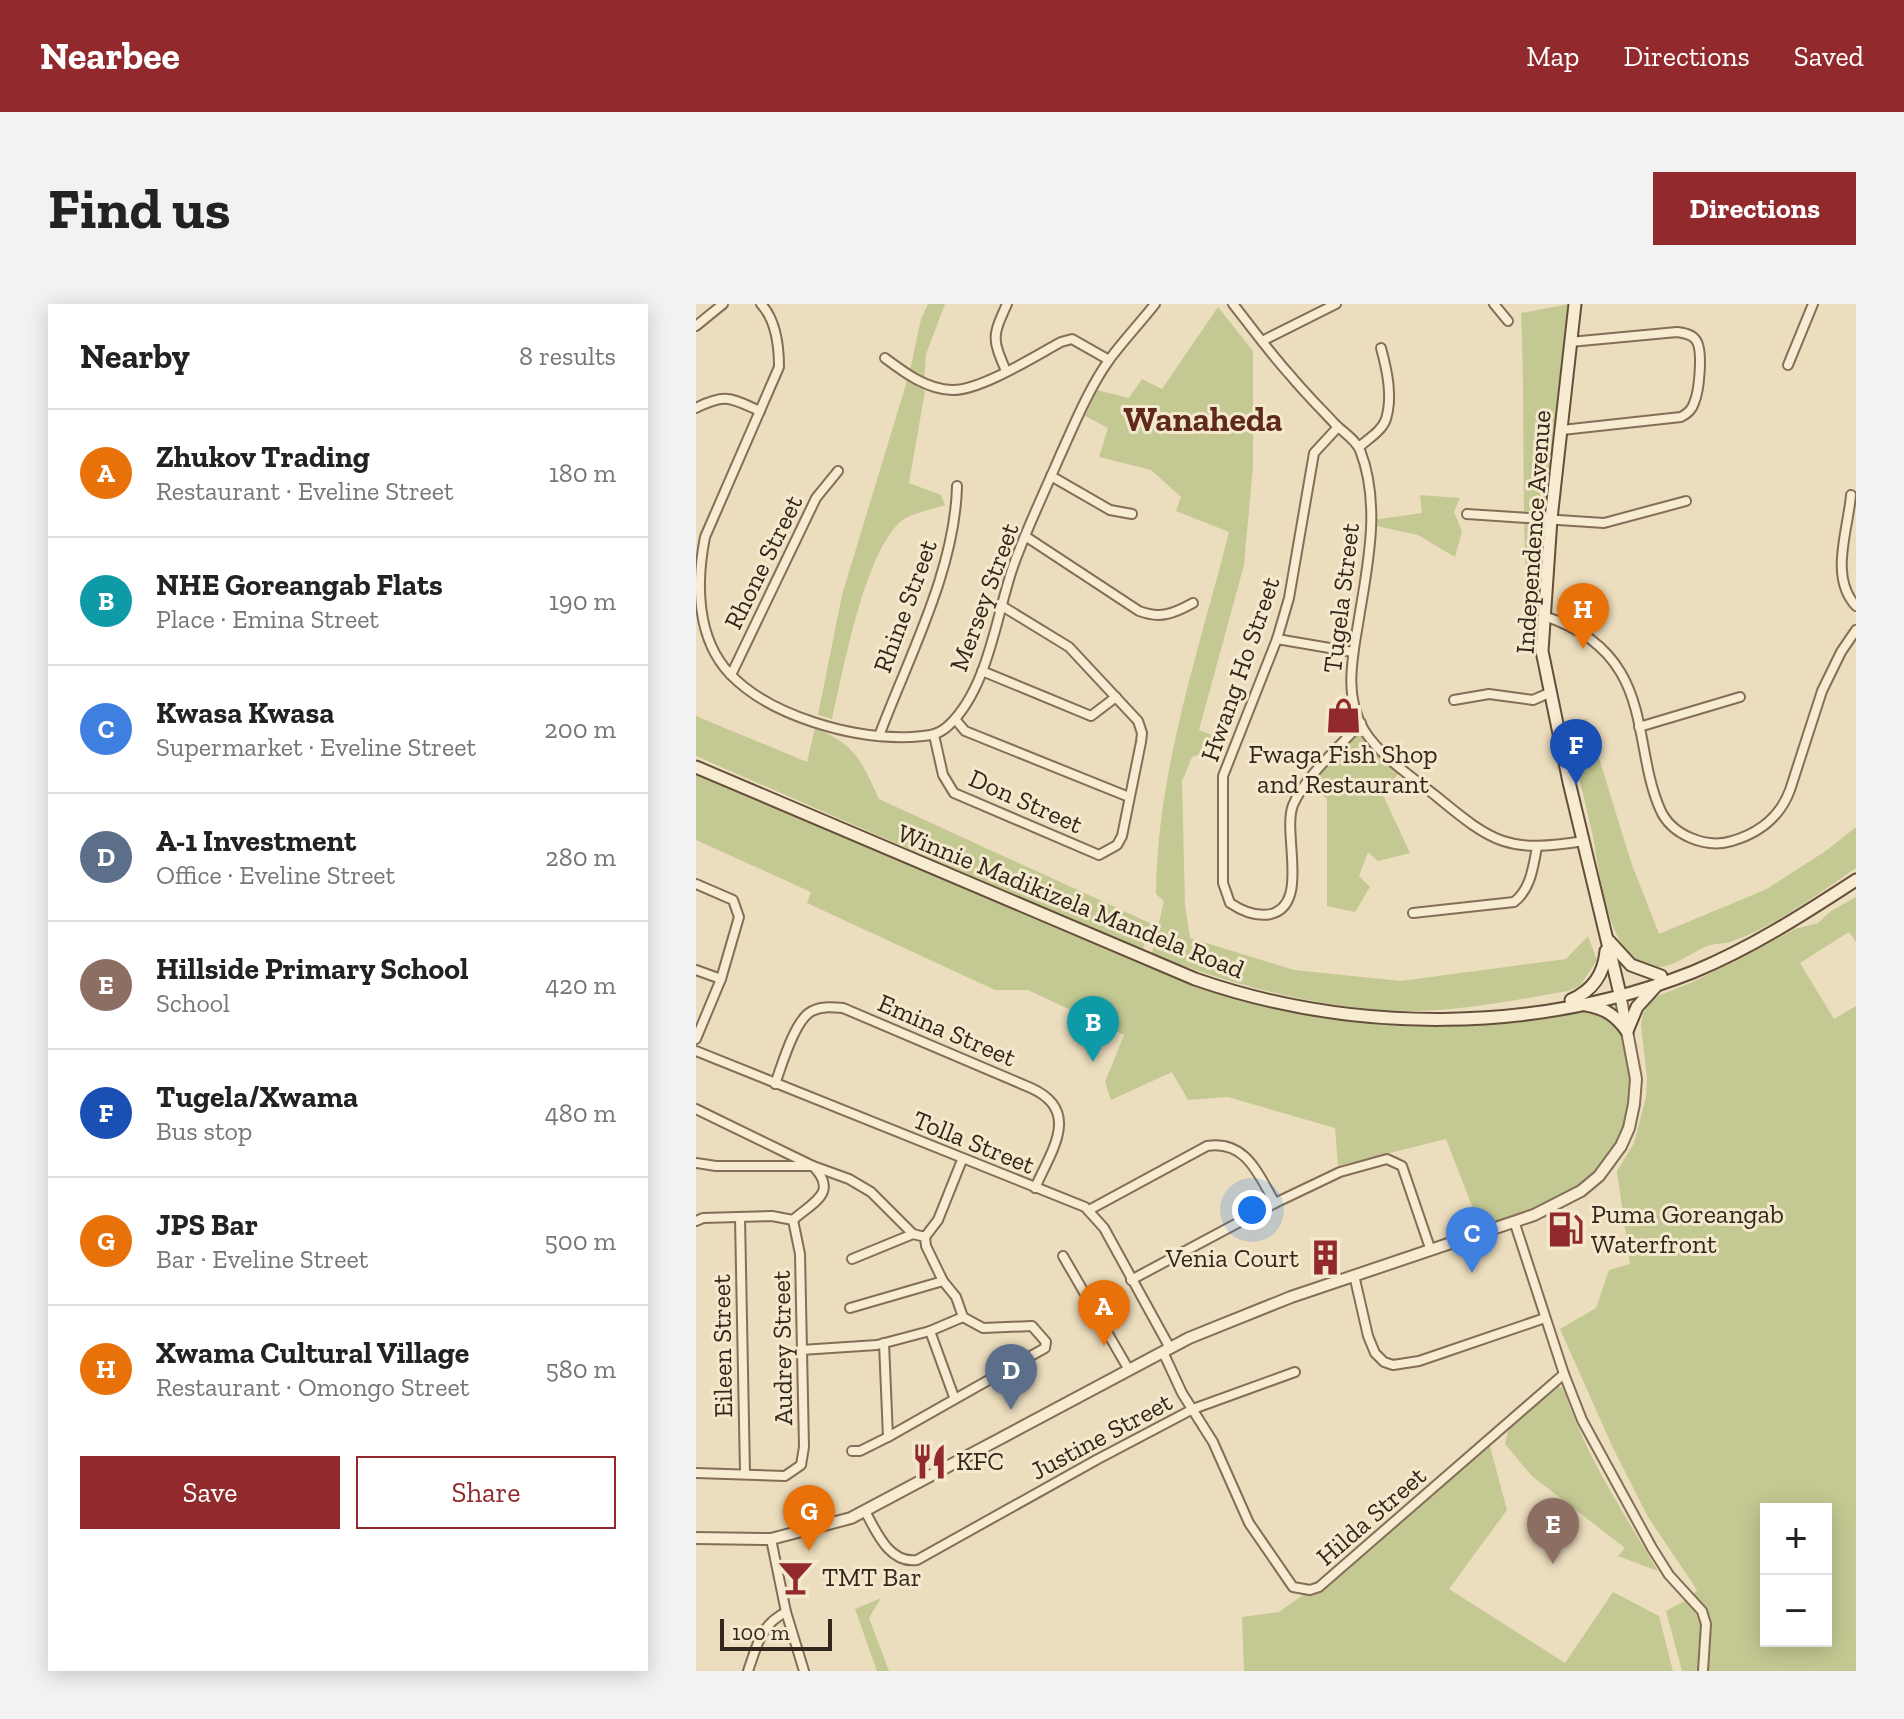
<!DOCTYPE html>
<meta charset="utf-8">
<style>
:root{--surface:#fff;--page:#f2f2f2;--text:#222;--muted:#767676;--line:#e0e0e0;--accent:#91292d}
body{margin:0;font-family:"Zilla Slab",serif;background:var(--page);color:var(--text)}
.controls{position:absolute;right:24px;bottom:24px;display:grid;overflow:hidden;border-radius:0px;box-shadow:0 4px 20px #0003}
.controls button{width:72px;height:72px;display:grid;place-items:center;padding:0;border:0;border-bottom:2px solid var(--line);background:var(--surface);color:var(--text);font:40px sans-serif}
.scale{position:absolute;left:24px;bottom:20px;width:112px;box-sizing:border-box;padding-left:8px;border:4px solid #33271c;border-top:0;font-size:22px;line-height:28px;white-space:nowrap;color:#33271c;-webkit-text-stroke:6px #f4e8cd;paint-order:stroke}
.you{position:absolute;left:556px;top:906px;width:28px;height:28px;margin:-20px;border:6px solid #fff;border-radius:50%;background:#1a73e8;box-shadow:0 0 0 12px #1a73e833}
.badge{display:grid;place-items:center;width:52px;height:52px;border-radius:50%;background:var(--accent);color:#fff;font-size:26px;font-weight:700}
.pin{position:absolute;translate:-50% -66px;filter:drop-shadow(0 2px 4px #0008)}
.pin::after{content:'';position:absolute;top:42px;width:28px;height:24px;background:inherit;clip-path:polygon(0 0,100% 0,50% 100%)}
.list{margin:0;padding:0;list-style:none}
h2{display:flex;justify-content:space-between;align-items:center;height:104px;margin:0;padding:0 32px;font-size:34px}
h2 small{font-size:26px;font-weight:400;color:var(--muted)}
.list li{display:grid;grid-template-columns:52px 1fr auto;gap:24px;align-items:center;box-sizing:border-box;height:128px;padding:0 32px;border-top:2px solid var(--line)}
.list b{display:block;font-size:30px;white-space:nowrap}
.list p{margin:0;font-size:26px;white-space:nowrap;color:var(--muted)}
.list em{font-size:26px;font-style:normal;color:var(--muted)}
.actions{display:flex;gap:16px;padding:24px 32px}
.actions a{flex:1;padding:18px 0;border:2px solid var(--accent);border-radius:0px;text-align:center;font-size:28px;color:var(--accent)}
.actions .main{background:var(--accent);color:#fff}
.map{position:relative;flex:none;width:1160px;height:1367px;overflow:hidden;border-radius:0px}
header{display:flex;align-items:center;gap:48px;box-sizing:border-box;height:112px;padding:0 40px;background:var(--accent);color:#fff}
header strong{font-size:38px}
nav{display:flex;gap:44px;margin-inline-start:auto;font-size:28px}
.intro{display:flex;align-items:center;justify-content:space-between;box-sizing:border-box;height:192px;padding:0 48px}
h1{margin:0;font-size:56px}
.button{padding:20px 36px;border-radius:0px;background:var(--accent);color:#fff;font-size:28px;font-weight:700}
main{display:flex;gap:48px;padding:0 48px}
aside{flex:1;background:var(--surface);border-radius:0px;box-shadow:0 4px 20px #0003}
.map>svg:first-child{display:block}
.green{fill:#c4c993;fill-rule:evenodd}
.lines{fill:none;stroke-linecap:round;stroke-linejoin:round}
.minor-casing{stroke:#846e57;stroke-width:12}
.tertiary-casing{stroke:#846e57;stroke-width:14}
.secondary-casing{stroke:#654f3b;stroke-width:15}
.minor{stroke:#f7ebd1;stroke-width:8}
.tertiary{stroke:#f7ebd1;stroke-width:10}
.secondary{stroke:#f7ebd1;stroke-width:11}
.labels{text-anchor:middle;stroke-width:6;stroke-linejoin:round;paint-order:stroke}
.street-label{font-size:26px;fill:#33271c;stroke:#f4e8cd}
.poi-label{font-size:26px;fill:#33271c;stroke:#f4e8cd;text-anchor:start}
.district-label{font-size:34px;font-weight:bold;fill:#5f291c;stroke:#f4e8cd}
</style>
<header>
<strong>Nearbee</strong>
<nav><a>Map</a><a>Directions</a><a>Saved</a></nav>
</header>
<div class="intro"><h1>Find us</h1><a class="button">Directions</a></div>
<main>
<aside>
<h2>Nearby<small>8 results</small></h2>
<ul class="list">
<li><span class="badge" style="background:#e8710a">A</span><div><b>Zhukov Trading</b><p>Restaurant · Eveline Street</p></div><em>180 m</em></li>
<li><span class="badge" style="background:#0f9aa8">B</span><div><b>NHE Goreangab Flats</b><p>Place · Emina Street</p></div><em>190 m</em></li>
<li><span class="badge" style="background:#3f7fe0">C</span><div><b>Kwasa Kwasa</b><p>Supermarket · Eveline Street</p></div><em>200 m</em></li>
<li><span class="badge" style="background:#5c6f8a">D</span><div><b>A-1 Investment</b><p>Office · Eveline Street</p></div><em>280 m</em></li>
<li><span class="badge" style="background:#8d6e63">E</span><div><b>Hillside Primary School</b><p>School</p></div><em>420 m</em></li>
<li><span class="badge" style="background:#1a4fb4">F</span><div><b>Tugela/Xwama</b><p>Bus stop</p></div><em>480 m</em></li>
<li><span class="badge" style="background:#e8710a">G</span><div><b>JPS Bar</b><p>Bar · Eveline Street</p></div><em>500 m</em></li>
<li><span class="badge" style="background:#e8710a">H</span><div><b>Xwama Cultural Village</b><p>Restaurant · Omongo Street</p></div><em>580 m</em></li>
</ul>
<div class="actions"><a class="main">Save</a><a>Share</a></div>
</aside>
<div class="map">
<svg width="1160" height="1367" viewBox="0 0 1160 1367">
<rect width="100%" height="100%" fill="#ecddbe"/>
<!-- green -->
<g class="green">
<path d="M232 0H249L230 50 228 79 213 71 225 15Z"/>
<path d="M873 0 849 210 845 281 830 280C826 189 829 99 825 9Z"/>
<path d="M522 3 557 47V162L548 261 503 426 526 435 521 446 496 453 486 477 489 600 494 634 598 666 705 677 870 655 892 632 901 656 884 682 872 687C819 696 767 707 713 707 634 707 528 680 456 649L468 597 460 590C461 466 503 347 533 228L480 207 485 193 455 166 403 153 412 124 389 112 401 86 433 94 446 75 466 85Z"/>
<path d="M211 77 229 87 213 179 245 191 249 201C236 206 213 209 203 219 167 255 148 364 136 415L122 411 146 291Z"/>
<path d="M724 191 764 194 758 208 766 227 759 253 722 231 676 221V216L726 209Z"/>
<path d="M0 412 111 458 119 424C160 441 165 456 183 495L456 620 446 647 0 452Z"/>
<path d="M891 415 935 558 963 630 1071 585 1131 546 1160 523V564C1120 591 1080 622 1034 638 1027 640 1018 639 1011 642 994 649 979 663 961 663 909 662 904 560 895 524 887 489 878 453 868 418Z"/>
<path d="M665 419 706 464 687 491 714 549 682 557 672 548 663 572 674 583 659 608 631 602V495L612 480Z"/>
<path d="M0 463 549 692 721 715 884 701 921 715 938 761 933 824 885 887 798 923 794 912 781 915 750 835 642 862 639 824 532 793 492 796 476 768 415 796 409 778 428 731 332 686H299L111 599 115 588 0 536Z"/>
<path d="M1160 593V638L1153 628 1104 659 1138 715 1160 702V1367H986L970 1307 994 1294 1001 1286 952 1213 917 1144 864 1025 900 1004 913 966 934 960 921 867 938 839 950 793 951 775 945 721 947 710 953 699 961 692 997 678 1099 625 1122 619 1135 607ZM1070 1205H1130V1337H1070Z"/>
<path d="M862 1082 867 1084C888 1149 927 1208 962 1267L922 1252 929 1244 836 1172 809 1140 813 1123Z"/>
<path d="M792 1135 811 1206 753 1285 869 1359 917 1288 963 1312 977 1367H548L546 1313 583 1308 614 1286Z"/>
<path d="M185 1294 173 1314 193 1367H181L159 1305Z"/>
</g>
<g class="lines">
<defs>
<g id="minor">
<path d="M65 0C80 16 83 41 83 63L9 233C0 279 0 334 34 370 74 412 156 435 213 433 228 432 240 433 252 422 293 384 300 310 318 260 331 224 348 189 363 154 378 121 392 86 413 56 427 37 444 19 459 0"/>
<path d="M537 0C556 24 574 49 594 71 608 88 624 104 639 120 647 128 660 136 664 146 685 200 672 259 663 314 657 352 647 391 668 426 684 452 716 473 740 492 798 540 812 549 888 537"/>
<path d="M798 0 812 17"/>
<path d="M0 22 27 0"/>
<path d="M566 37 640 0"/>
<path d="M189 54C209 69 230 85 256 86 284 87 339 52 365 38L376 35 413 56"/>
<path d="M1092 61 1117 0"/>
<path d="M310 67C296 34 296 33 311 0"/>
<path d="M0 104C30 89 34 94 64 107"/>
<path d="M642 123 618 149 593 294 581 335 527 472V579L534 599C546 607 561 613 575 610 614 600 586 529 597 501 609 473 644 442 665 419"/>
<path d="M866 126 985 113C991 110 996 106 998 99 1003 88 1008 44 999 35 995 30 988 29 981 28L874 38"/>
<path d="M663 143C672 135 686 127 690 115 697 93 691 66 685 44"/>
<path d="M355 172 414 206 436 210"/>
<path d="M1155 191C1152 227 1133 273 1160 302"/>
<path d="M771 210 908 219 990 197"/>
<path d="M329 232 443 307C464 315 477 310 497 299"/>
<path d="M848 312C879 322 908 340 925 369 949 410 945 462 964 505 975 531 1010 545 1036 537 1063 529 1084 513 1094 486L1126 387 1145 348 1160 326"/>
<path d="M581 335 657 348"/>
<path d="M286 367 395 412 420 393"/>
<path d="M35 371 120 194 142 167"/>
<path d="M758 396 793 390 837 396 853 389"/>
<path d="M259 415 269 427 433 493"/>
<path d="M943 423 1044 393"/>
<path d="M238 431 247 471 258 489 403 551 421 541 426 532 445 438 446 429 442 417 373 343 306 302"/>
<path d="M183 432C212 354 259 267 261 182"/>
<path d="M0 580 37 596 43 613 25 675 0 666"/>
<path d="M717 609 818 598C835 585 837 563 841 543"/>
<path d="M0 735 25 675"/>
<path d="M0 747 389 903 408 924 474 1044"/>
<path d="M79 780C86 761 99 715 116 707 126 702 137 703 147 704L335 784C386 807 355 847 339 884"/>
<path d="M0 805 117 862 153 875 175 888 217 930 229 933"/>
<path d="M0 859 20 862H117C143 889 117 898 97 916"/>
<path d="M393 906 511 842C550 836 562 870 579 899"/>
<path d="M44 914 49 1169"/>
<path d="M0 917 7 914 76 912 97 916 104 950 108 1143 105 1161 89 1172 0 1169"/>
<path d="M818 917 868 1070 886 1116 956 1244 973 1271 1006 1307 1010 1320 1007 1367"/>
<path d="M229 933 242 916 266 856"/>
<path d="M367 952 433 1066"/>
<path d="M156 955 217 930"/>
<path d="M658 971 672 1032 679 1049 688 1058 697 1061 723 1057 849 1014"/>
<path d="M435 976 579 899 644 868 691 855 706 862 734 944"/>
<path d="M154 1004 247 977"/>
<path d="M234 1027 258 1093"/>
<path d="M188 1039 192 1133"/>
<path d="M105 1046 181 1041 234 1027 267 1013"/>
<path d="M467 1048 486 1089 517 1138 553 1219 597 1283 614 1286 623 1283 868 1070"/>
<path d="M156 1147H164L192 1133 349 1044 350 1038 336 1022 287 1024 267 1013 260 993 247 977 230 942 229 933"/>
<path d="M169 1207C180 1227 193 1260 221 1256L402 1155 497 1105 599 1068"/>
<path d="M75 1235 90 1308 108 1367"/>
<path d="M52 1367C61 1342 64 1321 90 1308"/>
</g>
<path id="tertiary" d="M0 1234 75 1235 155 1214 493 1034 595 993 838 911 885 887 903 872 925 842 933 824 938 800 940 775 924 690"/>
<g id="secondary">
<path d="M879 0 855 215 846 347 873 478 924 690"/>
<path d="M0 463 499 675C657 730 840 730 997 668 1055 644 1108 610 1160 576"/>
<path d="M913 637 935 661 965 672"/>
<path d="M875 696C896 687 908 670 910 647"/>
<path d="M890 701C909 704 920 712 931 727"/>
<path d="M931 727 941 703 960 682"/>
</g>
</defs>
<!-- minor casing -->
<use href="#minor" class="minor-casing"/>
<!-- tertiary casing -->
<use href="#tertiary" class="tertiary-casing"/>
<!-- secondary casing -->
<use href="#secondary" class="secondary-casing"/>
<!-- minor -->
<use href="#minor" class="minor"/>
<!-- tertiary -->
<use href="#tertiary" class="tertiary"/>
<!-- secondary -->
<use href="#secondary" class="secondary"/>
</g>
<!-- icons -->
<defs>
<symbol id="shop-bare" viewBox="-9 -9 18 18"><path d="M-5-2.5h2.3a2.7 3.5 0 0 1 5.4 0H5L5.5 6h-11ZM-1.5-2.5h3a1.5 2.3 0 0 0-3 0Z" fill="#91292d" stroke="#f4e8cd" stroke-width="2.5" paint-order="stroke"/></symbol>
<symbol id="fuel-bare" viewBox="-9 -9 18 18"><path d="M-5.5-6h7V0h2V4h1.3V-2.5L3-4.5l.8-.8L6-3V5H2.5V1h-1V6h-7ZM-4.2-4.7v3.2H.2V-4.7Z" fill="#91292d" stroke="#f4e8cd" stroke-width="2.5" paint-order="stroke"/></symbol>
<symbol id="building-bare" viewBox="-9 -9 18 18"><path d="M-4-6H4V6H1V3H-1V6H-4ZM-2.5-4.3h1.7v1.8h-1.7ZM.8-4.3h1.7v1.8H.8ZM-2.5-1h1.7V.8h-1.7ZM.8-1h1.7V.8H.8Z" fill="#91292d" stroke="#f4e8cd" stroke-width="2.5" paint-order="stroke"/></symbol>
<symbol id="restaurant-bare" viewBox="-9 -9 18 18"><path d="M-5-6h1v4h1v-4h1v4h1v-4h1v5L-1.5 .5V6h-2V.5L-5-1ZM5-6V6H3V1.5H1.5Q1.5-4 5-6Z" fill="#91292d" stroke="#f4e8cd" stroke-width="2.5" paint-order="stroke"/></symbol>
<symbol id="bar-bare" viewBox="-9 -9 18 18"><path d="M-6-5H6L.8 .8V4.5H3.5V6h-7V4.5H-.8V.8Z" fill="#91292d" stroke="#f4e8cd" stroke-width="2.5" paint-order="stroke"/></symbol>
</defs>
<g fill-rule="evenodd">
<use href="#shop-bare" x="622" y="386" width="51" height="51"/>
<use href="#fuel-bare" x="844" y="900" width="51" height="51"/>
<use href="#building-bare" x="604" y="928" width="51" height="51"/>
<use href="#restaurant-bare" x="208" y="1132" width="51" height="51"/>
<use href="#bar-bare" x="74" y="1248" width="51" height="51"/>
</g>
<g class="labels">
<!-- street labels -->
<g class="street-label">
<text transform="translate(837 228) rotate(-86)" y="9">Independence Avenue</text>
<text transform="translate(67 258) rotate(-64)" y="9">Rhone Street</text>
<text transform="translate(288 293) rotate(-70)" y="9">Mersey Street</text>
<text transform="translate(645 294) rotate(-83)" y="9">Tugela Street</text>
<text transform="translate(209 302) rotate(-70)" y="9">Rhine Street</text>
<text transform="translate(544 365) rotate(-71)" y="9">Hwang Ho Street</text>
<text transform="translate(330 497) rotate(24)" y="9">Don Street</text>
<text transform="translate(375 597) rotate(22)" y="9">Winnie Madikizela Mandela Road</text>
<text transform="translate(251 726) rotate(23)" y="9">Emina Street</text>
<text transform="translate(278 838) rotate(22)" y="9">Tolla Street</text>
<text transform="translate(26 1042) rotate(-91)" y="9">Eileen Street</text>
<text transform="translate(86 1044) rotate(-91)" y="9">Audrey Street</text>
<text transform="translate(405 1132) rotate(-28)" y="9">Justine Street</text>
<text transform="translate(675 1212) rotate(-41)" y="9">Hilda Street</text>
</g>
<!-- poi labels -->
<g class="poi-label">
<text x="647" y="459" text-anchor="middle">Fwaga Fish Shop<tspan x="647" dy="30">and Restaurant</tspan></text>
<text x="895" y="919">Puma Goreangab<tspan x="895" dy="30">Waterfront</tspan></text>
<text x="603" y="963" text-anchor="end">Venia Court</text>
<text x="260" y="1166">KFC</text>
<text x="126" y="1282">TMT Bar</text>
</g>
<!-- district labels -->
<g class="district-label">
<text x="507" y="127">Wanaheda</text>
</g>
</g>
</svg>
<div class="controls">
<button>+</button>
<button>−</button>
</div>
<div class="scale">100 m</div>
<div class="you"></div>
<div class="pin badge" style="left:408px;top:1042px;background:#e8710a">A</div>
<div class="pin badge" style="left:397px;top:758px;background:#0f9aa8">B</div>
<div class="pin badge" style="left:776px;top:969px;background:#3f7fe0">C</div>
<div class="pin badge" style="left:315px;top:1106px;background:#5c6f8a">D</div>
<div class="pin badge" style="left:857px;top:1260px;background:#8d6e63">E</div>
<div class="pin badge" style="left:880px;top:481px;background:#1a4fb4">F</div>
<div class="pin badge" style="left:113px;top:1247px;background:#e8710a">G</div>
<div class="pin badge" style="left:887px;top:345px;background:#e8710a">H</div>
</div>
</main>
